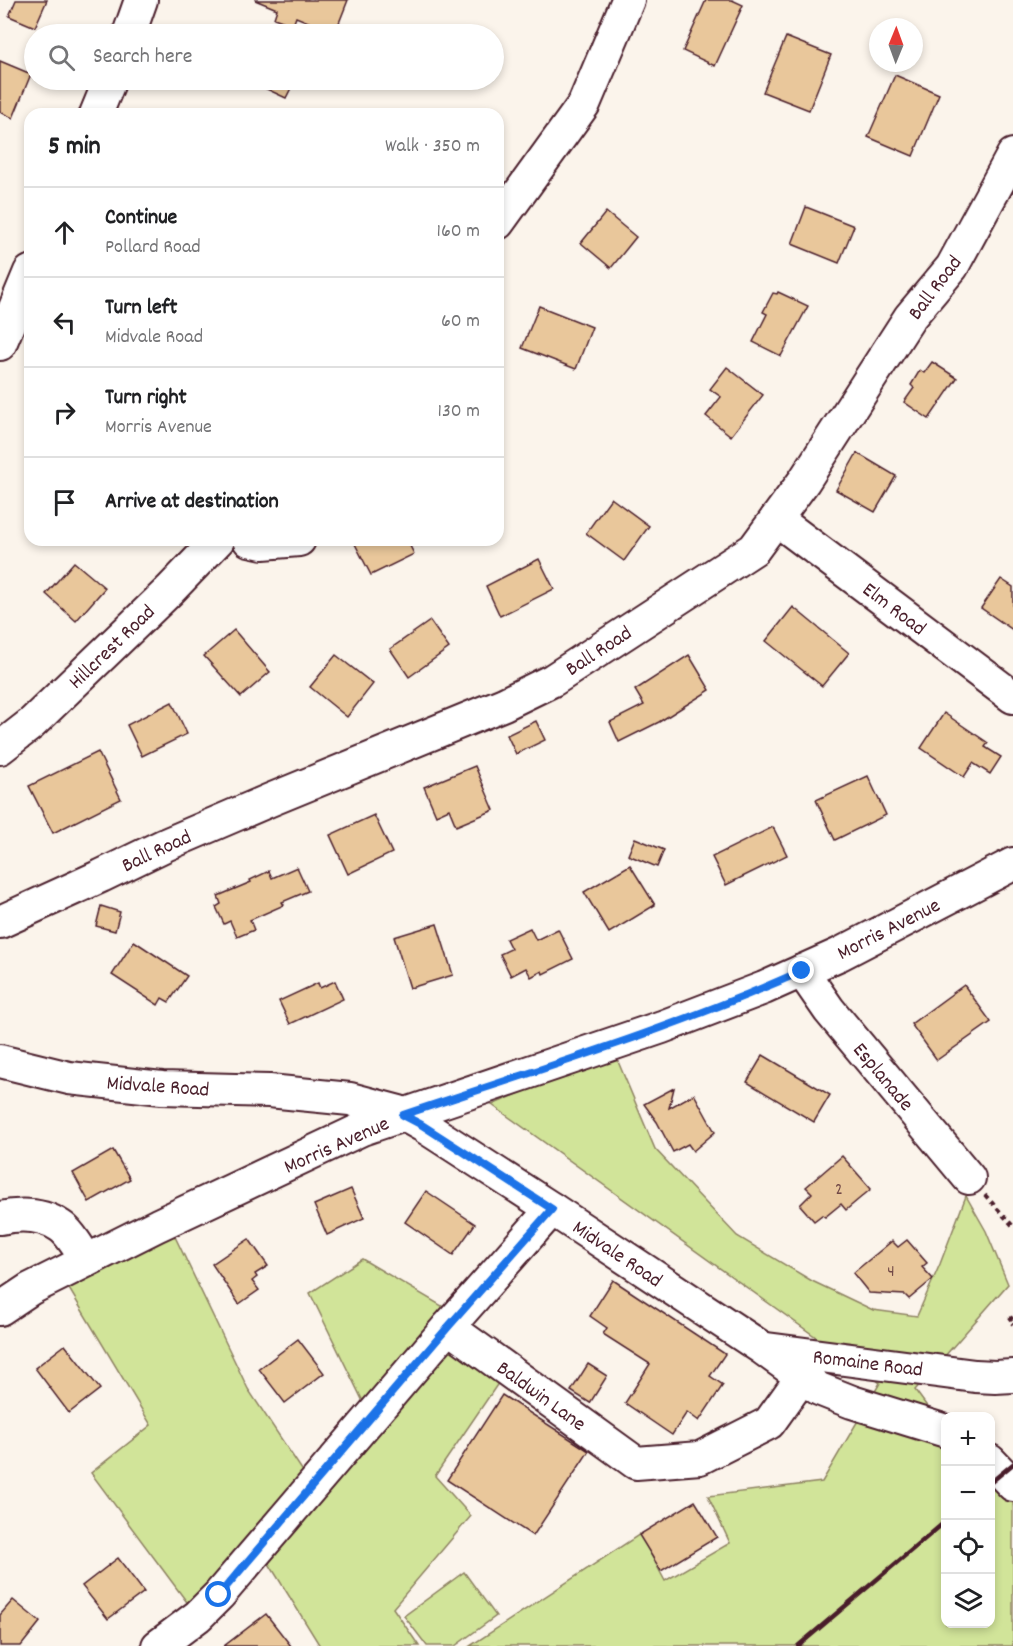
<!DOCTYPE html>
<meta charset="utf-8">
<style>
:root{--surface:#fff;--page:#f2f2f2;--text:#202124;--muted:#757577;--line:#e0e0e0}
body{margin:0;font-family:Dekko,sans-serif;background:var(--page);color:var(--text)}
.controls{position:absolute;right:18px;bottom:18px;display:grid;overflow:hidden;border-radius:12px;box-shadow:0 3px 9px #0003}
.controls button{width:54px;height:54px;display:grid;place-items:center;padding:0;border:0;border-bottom:2px solid var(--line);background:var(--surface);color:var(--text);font:30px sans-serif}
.compass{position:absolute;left:869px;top:18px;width:54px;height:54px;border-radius:50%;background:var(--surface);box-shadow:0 3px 9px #0003;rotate:1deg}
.stop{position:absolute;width:18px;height:18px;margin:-14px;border:4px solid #1a73e8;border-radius:50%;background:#fff}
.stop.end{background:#1a73e8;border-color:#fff;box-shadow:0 2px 6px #0008}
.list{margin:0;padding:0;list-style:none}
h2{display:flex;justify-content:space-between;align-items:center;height:78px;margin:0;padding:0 24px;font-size:26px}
h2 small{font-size:20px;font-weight:400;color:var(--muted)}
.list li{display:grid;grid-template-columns:39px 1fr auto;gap:18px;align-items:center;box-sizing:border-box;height:90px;padding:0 24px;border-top:2px solid var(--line)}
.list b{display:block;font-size:22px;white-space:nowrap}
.list p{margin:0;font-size:20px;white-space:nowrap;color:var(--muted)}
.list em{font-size:20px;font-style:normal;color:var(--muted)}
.icon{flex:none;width:33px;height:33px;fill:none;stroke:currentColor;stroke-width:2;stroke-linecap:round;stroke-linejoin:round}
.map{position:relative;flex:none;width:1013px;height:1646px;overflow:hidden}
.search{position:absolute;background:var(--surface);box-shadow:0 3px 9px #0003;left:24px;top:24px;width:480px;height:66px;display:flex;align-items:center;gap:15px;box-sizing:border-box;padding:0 21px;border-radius:33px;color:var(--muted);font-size:22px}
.panel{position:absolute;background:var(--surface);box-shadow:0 3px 9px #0003;left:24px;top:108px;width:480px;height:438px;border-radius:18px}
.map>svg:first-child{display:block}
.green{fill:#d1e499;stroke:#8e8262;stroke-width:1.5}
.building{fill:#e9c79b;stroke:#4a1f2b;stroke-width:1.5}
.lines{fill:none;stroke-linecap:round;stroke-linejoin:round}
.minor-casing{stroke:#4a1f2b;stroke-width:36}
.path{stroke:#4a1f2b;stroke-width:4;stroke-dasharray:4.5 4.5;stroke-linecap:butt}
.minor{stroke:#fff;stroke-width:32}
.rail{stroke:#4a1f2b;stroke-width:4.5}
.route{stroke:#1a73e8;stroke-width:8}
.labels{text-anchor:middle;stroke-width:4.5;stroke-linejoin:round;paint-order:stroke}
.number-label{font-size:18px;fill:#724947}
.street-label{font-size:21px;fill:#4a1f2b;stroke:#fff}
</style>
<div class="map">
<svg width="1013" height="1646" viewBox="0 0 1013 1646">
<rect width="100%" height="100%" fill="#fbf4eb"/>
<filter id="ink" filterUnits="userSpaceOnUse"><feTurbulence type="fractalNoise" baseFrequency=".0167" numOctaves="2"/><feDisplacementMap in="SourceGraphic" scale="12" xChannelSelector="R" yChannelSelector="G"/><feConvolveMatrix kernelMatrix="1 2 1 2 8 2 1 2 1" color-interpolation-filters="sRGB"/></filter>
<g filter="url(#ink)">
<!-- green -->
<g class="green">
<path d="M614 1052 655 1149 737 1236 812 1281 873 1310 917 1316 940 1264 966 1196 986 1231 1008 1284 915 1390 945 1431 946 1624H990L991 1479 1013 1488V1646H470L640 1534 665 1581 730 1543 708 1496 822 1482 880 1383 492 1105Z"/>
<path d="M167 1220 248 1389 314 1488 372 1420 310 1293 362 1259 464 1319 501 1379 435 1476 471 1516 393 1608 419 1646H320L260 1549 198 1617 91 1473 151 1425 62 1277Z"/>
<path d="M464 1572 496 1616 455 1646H427L404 1616Z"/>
</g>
<!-- building -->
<g class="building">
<path d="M16 0H47L35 27 9 16Z"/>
<path d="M255 0H348L335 33 296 17 293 25 274 18 277 9Z"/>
<path d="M706 0H732L743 5 715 66 683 51Z"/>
<path d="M786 37 831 55 809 110 763 92Z"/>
<path d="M0 61 31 74 13 118 0 112Z"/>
<path d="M895 75 939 94 913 156 868 137Z"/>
<path d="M247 80H295L286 98Z"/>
<path d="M806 207 854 226 839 263 792 244Z"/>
<path d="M606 212 636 237 611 268 581 243Z"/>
<path d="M778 292 808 306 781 356 753 342 767 314 763 312 773 293 777 294Z"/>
<path d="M539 306 592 327 576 369 522 348Z"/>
<path d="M932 362 957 378 929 419 904 402 914 388 911 385 920 370 924 373Z"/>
<path d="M727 367 763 395 731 436 706 416 721 397 710 389Z"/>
<path d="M857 453 896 476 875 512 836 490Z"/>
<path d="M611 498 649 526 624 561 586 533Z"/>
<path d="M353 540H407L414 554 371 575Z"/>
<path d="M539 559 554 589 500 616 486 586Z"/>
<path d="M74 562 105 588 76 621 46 594Z"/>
<path d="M1001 579 1013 587V630L981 608Z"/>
<path d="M793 607 849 653 822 686 766 641Z"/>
<path d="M430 621 449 648 409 677 390 649Z"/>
<path d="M234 630 270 672 241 697 204 656Z"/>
<path d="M336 655 373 684 347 717 310 687Z"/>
<path d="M689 655 710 690 659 722 619 742 610 722 644 705 635 690Z"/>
<path d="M172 702 187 734 142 756 127 725Z"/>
<path d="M944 713 988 743 985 747 1001 757 990 774 973 763 964 777 921 748Z"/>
<path d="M536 721 545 740 516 754 507 735Z"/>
<path d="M98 752 121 799 53 833 29 786Z"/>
<path d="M475 766 494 810 456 826 449 809 436 815 424 787Z"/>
<path d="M868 776 886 815 835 840 816 800Z"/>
<path d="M374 815 392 853 348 874 330 835Z"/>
<path d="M773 827 787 855 726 885 712 857Z"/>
<path d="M635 838 664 850 657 867 628 855Z"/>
<path d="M630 865 655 905 609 933 584 892Z"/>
<path d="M297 867 308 891 282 902 284 905 250 920 254 930 237 937 230 921 224 924 216 907 221 904 218 896 251 882 250 880 269 871 272 878Z"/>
<path d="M101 906 120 912 115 931 96 926Z"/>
<path d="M437 924 453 975 410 988 394 937Z"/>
<path d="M530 928 536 940 558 929 573 959 543 974 542 971 531 977 526 968 511 976 500 954 511 949 506 939Z"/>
<path d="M134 941 187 976 169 1002 162 998 158 1005 112 975Z"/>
<path d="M335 981 343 999 290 1024 279 1001 318 983 320 988Z"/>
<path d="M964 985 991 1022 937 1060 911 1024Z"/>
<path d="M763 1055 830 1095 814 1122 747 1082Z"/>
<path d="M674 1088 669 1108 694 1094 715 1132 693 1151 688 1144 673 1152 657 1122 644 1104Z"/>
<path d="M113 1150 130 1179 89 1202 73 1173Z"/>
<path d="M842 1156 871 1189 846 1210 841 1204 825 1217 822 1215 814 1221 800 1205 812 1193 806 1187Z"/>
<path d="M351 1189 364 1218 327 1235 314 1205Z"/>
<path d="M426 1191 475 1224 453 1255 405 1222Z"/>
<path d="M249 1239 268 1266 255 1274 257 1277 252 1281 259 1290 239 1304 212 1264Z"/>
<path d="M907 1240 927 1263 922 1267 933 1279 909 1299 905 1295 869 1293 853 1273 892 1241 898 1247Z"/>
<path d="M613 1280 725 1354 710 1376 723 1385 699 1421 687 1412 672 1435 625 1403 650 1364 603 1334 607 1328 590 1316Z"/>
<path d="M298 1339 324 1373 285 1403 259 1369Z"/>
<path d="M65 1345 100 1389 69 1413 35 1368Z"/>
<path d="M588 1364 607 1376 590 1403 571 1391Z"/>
<path d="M502 1395 589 1451 533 1536 447 1480Z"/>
<path d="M695 1501 717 1537 661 1571 639 1535Z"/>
<path d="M118 1558 144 1592 108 1619 82 1586Z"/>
<path d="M13 1600 40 1622 21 1646H0V1615Z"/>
<path d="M266 1614 291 1646H224Z"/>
</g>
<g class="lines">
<defs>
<g id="minor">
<path d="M129 34 141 0"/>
<path d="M96 114 110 80"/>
<path d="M498 223 584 104 628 0"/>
<path d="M0 344 30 272"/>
<path d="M776 519 1013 697"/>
<path d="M249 540 263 543 299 540"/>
<path d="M0 748 31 724 170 590 218 540"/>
<path d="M0 922 101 876 165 845 270 800 504 704 553 680 754 549 804 481 910 317 952 267 1013 155"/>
<path d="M802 971 829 1010 969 1178"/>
<path d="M0 1061 69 1078 162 1088 269 1091 350 1099 399 1112 422 1125 552 1209 762 1348 819 1389 852 1402 946 1431"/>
<path d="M0 1218C20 1214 42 1214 60 1226 70 1232 80 1251 87 1260"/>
<path d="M0 1309 30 1289 158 1225 362 1129 662 1027 764 988 840 954 1013 864"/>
<path d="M448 1327 636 1463 700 1458 769 1423 802 1377"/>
<path d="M767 1349 975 1376 995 1377 1013 1376"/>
<path d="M990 1461 1013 1485"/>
<path d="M158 1646 198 1616 219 1595 448 1327 552 1209"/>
</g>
</defs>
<!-- minor casing -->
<use href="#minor" class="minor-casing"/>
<!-- path -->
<g class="path">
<path d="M985 1195 1013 1226"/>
<path d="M1013 1317 1009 1320 1013 1324"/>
</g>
<!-- minor -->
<use href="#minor" class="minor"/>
<!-- rail -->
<g class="rail">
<path d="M990 1483 1013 1464"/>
<path d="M798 1646 946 1521"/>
</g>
</g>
</g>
<g class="lines" filter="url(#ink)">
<!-- route -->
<path class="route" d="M219 1595 448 1327 552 1209 422 1125 403 1115C537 1070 673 1029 802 971"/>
</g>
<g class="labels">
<!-- number labels -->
<g class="number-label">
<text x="839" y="1194">2</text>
<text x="891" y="1276">4</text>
</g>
<!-- street labels -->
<g class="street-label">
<text transform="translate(934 287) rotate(-53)" y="7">Ball Road</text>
<text transform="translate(895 608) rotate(37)" y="7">Elm Road</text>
<text transform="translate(111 646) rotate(-44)" y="7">Hillcrest Road</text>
<text transform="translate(598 650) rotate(-33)" y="7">Ball Road</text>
<text transform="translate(156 850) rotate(-25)" y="7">Ball Road</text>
<text transform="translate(888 928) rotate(-27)" y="7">Morris Avenue</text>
<text transform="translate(884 1076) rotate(50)" y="7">Esplanade</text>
<text transform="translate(158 1085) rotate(4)" y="7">Midvale Road</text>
<text transform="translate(336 1144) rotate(-24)" y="7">Morris Avenue</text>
<text transform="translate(618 1253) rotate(34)" y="7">Midvale Road</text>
<text transform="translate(868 1362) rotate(7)" y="7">Romaine Road</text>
<text transform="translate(542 1395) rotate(36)" y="7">Baldwin Lane</text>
</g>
</g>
</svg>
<div class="controls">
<button>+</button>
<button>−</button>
<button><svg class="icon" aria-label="locate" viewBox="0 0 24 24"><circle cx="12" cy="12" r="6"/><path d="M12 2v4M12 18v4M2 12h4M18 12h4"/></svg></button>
<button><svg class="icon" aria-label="layers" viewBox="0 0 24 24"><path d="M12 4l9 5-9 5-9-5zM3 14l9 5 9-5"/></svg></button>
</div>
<svg class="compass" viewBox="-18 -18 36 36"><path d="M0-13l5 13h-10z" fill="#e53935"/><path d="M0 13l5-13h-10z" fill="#757577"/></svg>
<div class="stop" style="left:219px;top:1595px"></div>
<div class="stop end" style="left:802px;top:971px"></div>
<div class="search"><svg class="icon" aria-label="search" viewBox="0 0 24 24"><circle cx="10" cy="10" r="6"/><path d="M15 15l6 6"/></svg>Search here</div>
<section class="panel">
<h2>5 min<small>Walk · 350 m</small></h2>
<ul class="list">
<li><svg class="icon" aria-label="ahead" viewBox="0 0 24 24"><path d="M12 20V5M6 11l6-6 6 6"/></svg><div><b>Continue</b><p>Pollard Road</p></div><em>160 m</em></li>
<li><svg class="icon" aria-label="left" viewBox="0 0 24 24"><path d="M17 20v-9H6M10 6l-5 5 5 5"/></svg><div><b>Turn left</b><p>Midvale Road</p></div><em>60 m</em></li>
<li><svg class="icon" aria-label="right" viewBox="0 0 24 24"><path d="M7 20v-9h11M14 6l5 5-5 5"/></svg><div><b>Turn right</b><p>Morris Avenue</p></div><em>130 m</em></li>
<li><svg class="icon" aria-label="arrive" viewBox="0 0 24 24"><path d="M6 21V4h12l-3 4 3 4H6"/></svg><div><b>Arrive at destination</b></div></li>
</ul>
</section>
</div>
